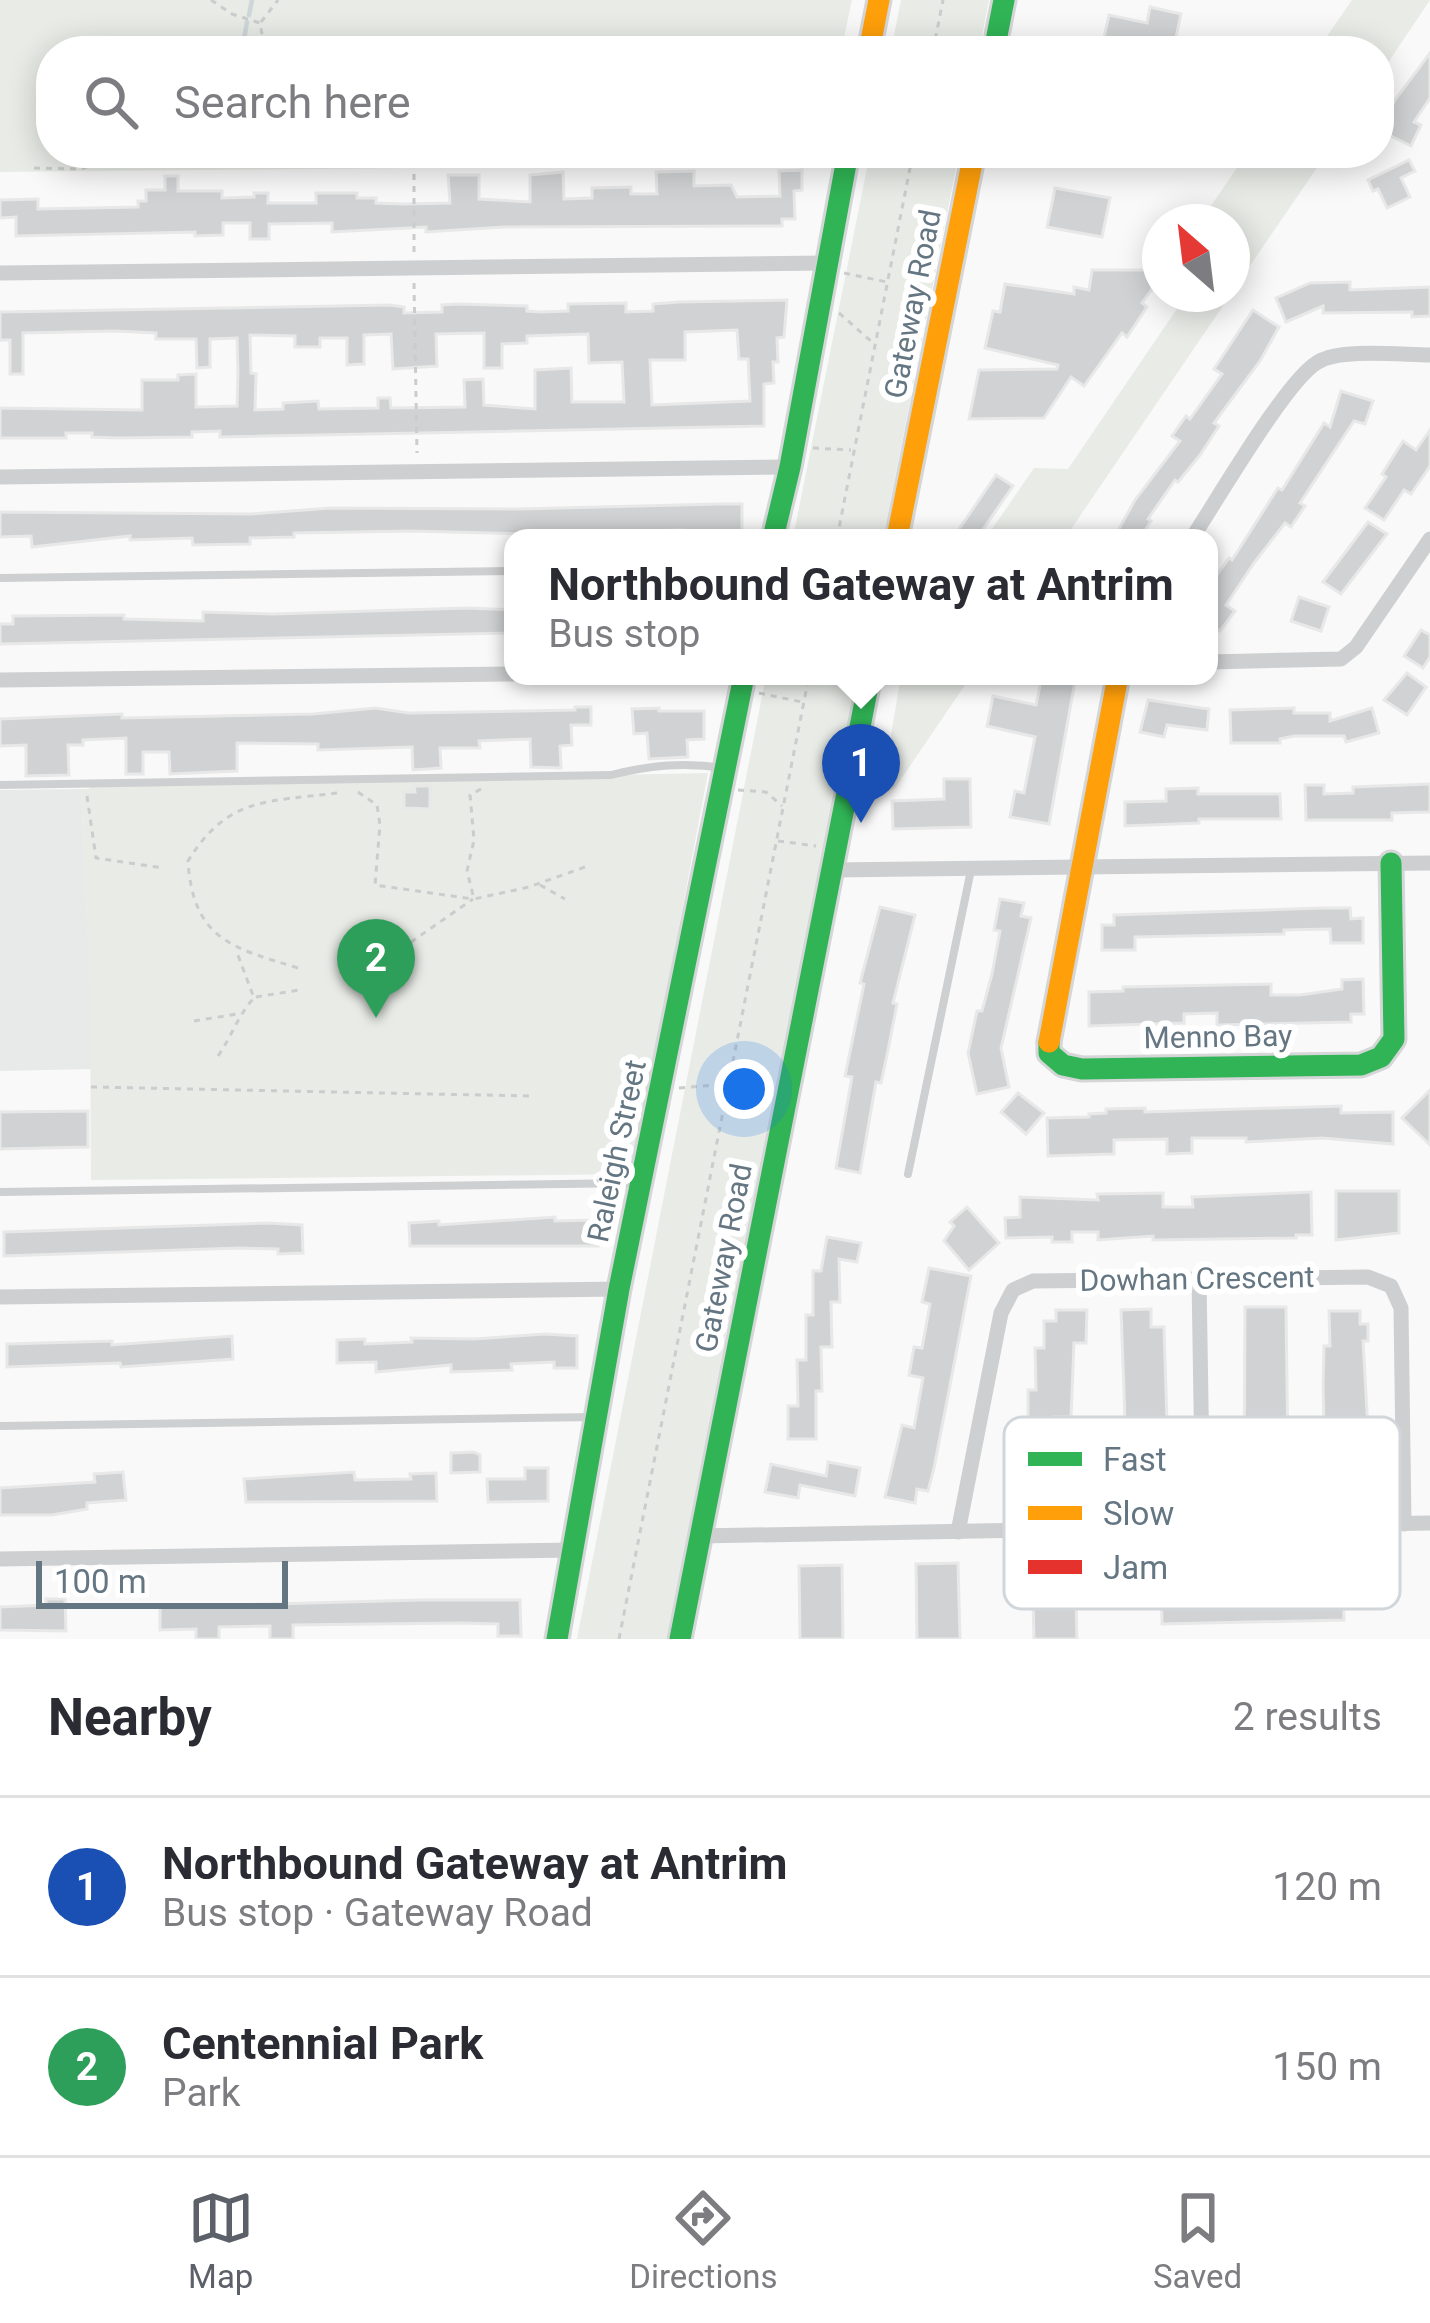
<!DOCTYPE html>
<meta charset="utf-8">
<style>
:root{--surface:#fff;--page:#f7f7f7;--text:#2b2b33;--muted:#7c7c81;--line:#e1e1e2;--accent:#5c6169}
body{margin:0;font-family:Roboto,sans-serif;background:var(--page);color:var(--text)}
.compass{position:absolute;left:1142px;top:204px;width:108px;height:108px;border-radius:50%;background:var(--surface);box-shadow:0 6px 30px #0003;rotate:332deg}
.scale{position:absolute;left:36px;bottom:30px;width:252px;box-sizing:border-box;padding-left:12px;border:6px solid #657683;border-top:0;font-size:33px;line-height:42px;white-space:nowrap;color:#657683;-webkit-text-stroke:9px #fff;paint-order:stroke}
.you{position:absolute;left:744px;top:1089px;width:42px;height:42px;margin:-30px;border:9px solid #fff;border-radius:50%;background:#1a73e8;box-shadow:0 0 0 18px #1a73e833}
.badge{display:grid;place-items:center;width:78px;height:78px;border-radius:50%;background:var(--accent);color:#fff;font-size:39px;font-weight:700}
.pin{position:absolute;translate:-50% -99px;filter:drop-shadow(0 3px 6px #0008)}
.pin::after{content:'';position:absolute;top:63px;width:42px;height:36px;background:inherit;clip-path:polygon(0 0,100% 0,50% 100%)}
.popup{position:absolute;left:504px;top:529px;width:714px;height:156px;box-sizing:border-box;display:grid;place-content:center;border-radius:24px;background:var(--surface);filter:drop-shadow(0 3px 9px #0005);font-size:39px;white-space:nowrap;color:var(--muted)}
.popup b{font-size:45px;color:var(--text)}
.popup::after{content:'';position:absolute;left:50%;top:100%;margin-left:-24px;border:24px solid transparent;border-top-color:var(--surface)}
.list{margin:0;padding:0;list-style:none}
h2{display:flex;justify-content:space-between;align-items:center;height:156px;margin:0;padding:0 48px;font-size:51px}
h2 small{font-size:39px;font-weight:400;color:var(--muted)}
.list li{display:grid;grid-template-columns:78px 1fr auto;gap:36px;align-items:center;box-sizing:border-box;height:180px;padding:0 48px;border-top:3px solid var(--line)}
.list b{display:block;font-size:45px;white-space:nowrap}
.list p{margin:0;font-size:39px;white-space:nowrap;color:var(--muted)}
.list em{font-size:39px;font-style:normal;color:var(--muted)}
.icon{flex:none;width:66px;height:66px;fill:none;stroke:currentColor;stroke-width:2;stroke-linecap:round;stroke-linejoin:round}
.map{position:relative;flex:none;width:1430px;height:1639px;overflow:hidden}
.search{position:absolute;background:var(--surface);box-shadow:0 6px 30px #0003;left:36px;right:36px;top:36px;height:132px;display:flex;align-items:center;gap:30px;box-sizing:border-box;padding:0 42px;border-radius:48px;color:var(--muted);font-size:45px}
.sheet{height:516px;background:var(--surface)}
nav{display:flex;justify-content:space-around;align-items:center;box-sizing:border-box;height:168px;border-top:3px solid var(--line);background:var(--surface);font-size:33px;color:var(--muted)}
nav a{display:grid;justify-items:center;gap:6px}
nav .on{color:var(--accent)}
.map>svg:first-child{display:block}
.built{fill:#e8e9e9}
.green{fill:#e8ebe6}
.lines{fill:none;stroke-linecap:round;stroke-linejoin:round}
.stream{stroke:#ced6d9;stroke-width:4.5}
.building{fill:#d0d2d3;stroke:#e8e8e8;stroke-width:3;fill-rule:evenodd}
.fast-casing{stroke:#d5d6d7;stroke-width:27}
.slow-casing{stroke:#d5d6d7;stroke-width:27}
.path{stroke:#cbcccd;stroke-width:3;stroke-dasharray:6 6;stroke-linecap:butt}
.lane{stroke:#cecfd0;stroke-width:8}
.street{stroke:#cecfd0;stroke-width:15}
.fast{stroke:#30b455;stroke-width:21}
.slow{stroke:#ff9f0a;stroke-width:21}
.labels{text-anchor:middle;stroke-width:12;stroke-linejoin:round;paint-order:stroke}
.street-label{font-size:30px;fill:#657683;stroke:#fff}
.key{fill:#fff;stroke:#d1d6da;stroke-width:3}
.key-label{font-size:33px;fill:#657683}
</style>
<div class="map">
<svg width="1430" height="1639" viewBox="0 0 1430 1639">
<rect width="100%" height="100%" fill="#f9f9f9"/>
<!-- built -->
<path class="built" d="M81 789 94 1069 0 1071V790Z"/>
<!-- green -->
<g class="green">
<path d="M0 0H852L841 51H51V153H820L818 164 0 172Z"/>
<path d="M901 0H989L979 51H891Z"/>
<path d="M1352 0H1430L1379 76V51H1317Z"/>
<path d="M870 153H959L883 538H793Z"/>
<path d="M1247 153H1327L1232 292V222H1200Z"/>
<path d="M1187 294H1231L1065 538H986L1034 468 1068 469Z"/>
<path d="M766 676H856L666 1639H577Z"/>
<path d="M901 676H971L895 788 881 794Z"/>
<path d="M708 773 632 1174 91 1180 90 992 81 789H89L90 785Z"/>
</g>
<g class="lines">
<!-- stream -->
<g class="stream">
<path d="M249 15 252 0"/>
<path d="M242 51 247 22"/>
</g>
</g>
<!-- building -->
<g class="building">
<path d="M1150 7 1181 14 1173 51H1101L1109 15 1147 23Z"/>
<path d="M1430 53V98L1414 122 1421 125 1411 146 1381 131 1395 100Z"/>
<path d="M1409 160 1415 171 1401 178 1410 197 1387 208 1378 189 1373 191 1368 180Z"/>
<path d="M802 170V190L794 191 795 219H782V226L504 227 426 232V227L332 232V223L269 224V239H250V223H223V235L195 236V232L16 236V217L0 218V200L38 199V209L138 207V201H146V190H165V176H178V191H222V198L254 197V193H268V203H316V193H357V198H376V203L403 204 450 203 448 175H479V199L530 202V175L563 172 564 199 592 198V188L631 187V194H657L656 172 694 171V186L731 185 737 197 780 196 779 171Z"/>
<path d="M1055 188 1110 198 1102 237 1047 227Z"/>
<path d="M1092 270H1151L1152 289 1142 303 1147 307 1127 337 1122 333 1084 386 1071 377 1044 418 969 419 979 370 1057 369 1058 365 985 348 993 311 1000 312 1005 284 1074 294V287L1089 290Z"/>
<path d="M1350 282V290L1430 287V316L1412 317V312L1323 313V306L1286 322 1276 298 1310 283Z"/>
<path d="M787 300 784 337 777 338 778 362H773L774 383 764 384V426L220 437V431L192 432V437L116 438 92 437V433H66V438H0V408L142 410V380H178V375L196 374V407L237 406 238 373 237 338 210 339V367L197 368 196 339H156V333L115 331 23 333V374H10V340H0V312L390 305 404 307V313L442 312V305L458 304 527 306V311L541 312 568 311V304L626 303V312L653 311V304L679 302ZM737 330 739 359H748L750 401 652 405 650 360H685V332ZM484 333V368H502V344L527 343V336L588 334 589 363 622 362 624 402H572L571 368 535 370V409L484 405 483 379 464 380 465 407 391 408 390 398H378V408L319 409 318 401 283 403V409L255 410 256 374 251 373 250 335 295 336V347H320V338H347V365L364 364V335L391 334 393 369 437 366 436 334Z"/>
<path d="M1253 310 1279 327 1260 361 1214 423 1219 426 1200 455 1178 482 1175 480 1148 519 1151 521 1140 538H1114L1135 500 1180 441 1172 436 1186 416 1190 419 1222 374 1214 369Z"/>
<path d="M1341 391 1373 401 1365 424 1354 421 1300 503 1305 506 1291 527 1285 523 1254 563 1226 605 1235 611 1220 631 1209 624V586L1229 558 1232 560 1278 488 1282 490 1324 423 1330 427Z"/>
<path d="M1430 430V466L1411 494 1404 490 1384 520 1365 508 1386 477 1382 474 1403 441 1416 450Z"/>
<path d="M996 475 1013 486 977 538H953Z"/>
<path d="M719 504H742V538H697V531L680 530 529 534 412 531 294 533V537L250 538V544L193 545 192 538 130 540V536L32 547 31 536 0 537V512L251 514 331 508 519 509Z"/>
<path d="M1368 522 1387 534 1341 594 1323 582Z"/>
<path d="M1299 597 1329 607 1321 631 1291 621Z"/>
<path d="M466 608 513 610V633L0 644V624H13V616L124 615V619L203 621V612L274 614Z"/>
<path d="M1421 630 1430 635V657L1423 668 1404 656Z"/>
<path d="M1407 673 1426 687 1407 715 1384 700Z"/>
<path d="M1042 676H1076L1049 824 1010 817 1015 791 1024 793 1035 737 987 726 993 696 1036 705Z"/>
<path d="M1148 700 1209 709 1207 730 1167 725 1164 737 1140 732Z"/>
<path d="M575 707H591V725H571L572 745 560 746 561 768 531 767 530 739 479 741 480 748H440L441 768 413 770 412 747 318 750V744L237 743V771L170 774 169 752H143V774H126V738L83 740V745H68L69 775 26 776V745L0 746V719L122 714V718L313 714 375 708 409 713 575 710Z"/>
<path d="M659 708V711H704V739L687 740 688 757 649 759 647 733 634 734 632 709Z"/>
<path d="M1294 708V713H1330V721L1372 708 1379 733 1346 742 1344 736H1294L1280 739V743H1231L1230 710Z"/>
<path d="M944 779H970L971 827 893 829 892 801 944 799Z"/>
<path d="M1430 784V812L1392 813V820H1306L1305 785H1324V794L1353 793V787Z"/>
<path d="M414 786H430V809L404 808V792H415Z"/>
<path d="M1198 788V794H1280L1281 819H1199V823L1125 826V802L1166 801V789Z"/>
<path d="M1000 899 1024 903 1021 916 1031 918 1001 1048 1009 1087 977 1094 968 1053 977 1011H982L992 974 1000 931 994 930Z"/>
<path d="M880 907 915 915 893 1003 897 1004 888 1050 881 1083 876 1082 860 1173 836 1168 852 1077 845 1076 864 984 860 983Z"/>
<path d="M1321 908H1350L1351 919 1363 918V943H1331L1330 929 1284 930V934L1135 937V950H1102V925H1114V915Z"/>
<path d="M1363 979 1364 1014H1351V1022L1217 1025V1013L1184 1014V1023L1089 1026V992L1123 991V987L1271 984V995H1300L1342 989V980Z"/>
<path d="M1430 1090V1145L1402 1118Z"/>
<path d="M1018 1093 1044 1113 1026 1134 1001 1112Z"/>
<path d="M1341 1106V1113L1393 1112V1144L1322 1138 1246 1142V1138H1192V1153L1167 1154V1139L1114 1140V1154L1048 1156 1047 1118 1089 1117V1114L1106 1113V1109L1145 1108V1112Z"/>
<path d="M88 1111V1147L0 1149V1112Z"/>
<path d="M1336 1191H1399V1233L1336 1240Z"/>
<path d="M1311 1192 1312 1235H1296V1238L1153 1240V1236L1098 1240V1232H1072V1242H1052V1237L1006 1238 1005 1218 1020 1217V1197L1098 1200 1097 1194 1163 1193V1207H1193L1192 1197Z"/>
<path d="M967 1207 999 1243 969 1270 944 1241 954 1226 950 1222Z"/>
<path d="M555 1217V1221L598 1220V1246H410L409 1223 439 1221V1225Z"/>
<path d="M268 1223 302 1225 303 1253 278 1254V1249L239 1248 4 1256V1232Z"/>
<path d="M827 1237 861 1243 857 1262 839 1259 840 1302H831L832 1347H821L822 1391H816V1439H788V1406H798L797 1360H806V1315H813V1271H821Z"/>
<path d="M929 1268 971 1276 934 1468 928 1491 917 1489 915 1503 885 1497 902 1425 914 1428 923 1378 909 1375 914 1347 922 1348 930 1304 922 1302Z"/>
<path d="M1245 1307H1286L1288 1458H1284V1486H1277V1499H1251V1490H1244Z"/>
<path d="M1151 1309V1327H1164L1169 1486 1158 1487V1501L1128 1502 1121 1310Z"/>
<path d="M1056 1310H1087L1086 1343H1074L1071 1417H1054L1052 1502 1019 1503 1018 1487 1012 1488 1013 1440H1020V1431L1028 1430V1390H1036L1035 1348H1044V1321H1056Z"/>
<path d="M1329 1311H1360V1324H1368V1341H1363L1371 1483H1360V1498L1326 1499 1323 1385 1324 1346H1330Z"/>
<path d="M545 1334 577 1336V1368H554V1362L511 1364 512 1370 451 1372V1365L376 1372V1362L337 1363V1340L365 1339V1344L412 1342 411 1338 474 1339Z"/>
<path d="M232 1336 233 1359 121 1367 120 1363 7 1367V1344L112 1341V1345Z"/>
<path d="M474 1452 480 1455V1472L451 1473V1453Z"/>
<path d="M828 1462 860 1468 855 1496 800 1485 798 1498 765 1492 771 1464 826 1476Z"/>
<path d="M525 1468H548V1501L488 1502 487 1479H525Z"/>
<path d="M123 1472 126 1500 87 1503V1509L52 1515H0V1488L95 1482 94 1474Z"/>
<path d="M354 1472 355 1480 411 1479 410 1474 436 1473 437 1501 246 1502 244 1479Z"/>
<path d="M1075 1560 1077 1639H1034L1032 1562Z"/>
<path d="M958 1563 960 1639H917L916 1564Z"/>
<path d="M842 1565 843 1639H800L799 1566Z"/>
<path d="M1343 1573 1344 1620 1162 1624 1161 1577Z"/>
<path d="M46 1599H65L66 1631 0 1630V1607L46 1605Z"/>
<path d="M420 1600H520L521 1636H498V1624L460 1623 293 1625V1639H270V1626L219 1627V1639H196V1629L160 1630V1607Z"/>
</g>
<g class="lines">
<defs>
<g id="fast">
<path d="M994 51 1004 0"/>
<path d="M773 538 790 467 848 153"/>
<path d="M1049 1042V1053L1063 1065 1082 1069 1361 1065 1381 1057 1394 1039 1391 863"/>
<path d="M557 1639 619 1289 744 676"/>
<path d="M680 1639 870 676"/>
</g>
<g id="slow">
<path d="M869 51 879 0"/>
<path d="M897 538 974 153"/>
<path d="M1049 1042 1118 676"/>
</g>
</defs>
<!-- fast casing -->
<use href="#fast" class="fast-casing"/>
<!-- slow casing -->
<use href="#slow" class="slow-casing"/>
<!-- path -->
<g class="path">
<path d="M211 0 232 14 260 23 265 51"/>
<path d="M261 22 278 0"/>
<path d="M933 51 943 0"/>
<path d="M34 168 81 169 125 153"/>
<path d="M414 174V252"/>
<path d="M844 273 887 282"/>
<path d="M414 283 417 453"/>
<path d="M839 313 872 342"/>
<path d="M813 448 851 450"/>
<path d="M837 538 913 153"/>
<path d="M969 676 972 683"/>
<path d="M759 693 802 702"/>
<path d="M481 789 470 795 474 840 467 871 474 899 529 887 585 867"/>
<path d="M738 790 766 792 782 806"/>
<path d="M358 792 377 805 380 825 375 885 473 899"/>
<path d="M87 796 96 858 163 868"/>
<path d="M778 841 816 846"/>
<path d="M540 885 565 899"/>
<path d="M401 949 473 899"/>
<path d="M298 968C233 948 193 940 188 861 228 796 268 802 337 793"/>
<path d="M256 997 299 990"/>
<path d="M194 1021 237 1014"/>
<path d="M218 1056C232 1036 238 1015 254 998L236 950"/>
<path d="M91 1087 530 1096"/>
<path d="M679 1088 728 1084"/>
<path d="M619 1639 809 676"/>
</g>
<!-- lane -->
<g class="lane">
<path d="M0 578 513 571"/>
<path d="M0 785 611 775C650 765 684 762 724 768"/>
<path d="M908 1174 971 870"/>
<path d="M0 1192 635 1183"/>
<path d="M0 1426 595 1417"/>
</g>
<!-- street -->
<g class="street">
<path d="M0 273 826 263"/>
<path d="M0 477 790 467"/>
<path d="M1192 538C1216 502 1287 379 1318 362 1341 348 1402 355 1430 355"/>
<path d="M1209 662 1341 659 1356 647 1430 539"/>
<path d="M0 680 513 674"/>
<path d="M831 870 1430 863"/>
<path d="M1199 1279 1203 1527"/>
<path d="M0 1297 619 1289"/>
<path d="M958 1532 1001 1313 1013 1290 1033 1281 1368 1277 1391 1286 1401 1308 1404 1524"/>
<path d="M699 1536 1430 1523"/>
<path d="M0 1559 574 1550"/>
</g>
<!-- fast -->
<use href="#fast" class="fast"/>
<!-- slow -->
<use href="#slow" class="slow"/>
</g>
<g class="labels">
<!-- street labels -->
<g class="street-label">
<text transform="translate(913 304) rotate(-79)" y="10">Gateway Road</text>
<text transform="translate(1218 1037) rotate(-1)" y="10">Menno Bay</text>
<text transform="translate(617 1151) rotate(-78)" y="10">Raleigh Street</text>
<text transform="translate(724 1258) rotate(-79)" y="10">Gateway Road</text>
<text transform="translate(1197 1279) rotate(-1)" y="10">Dowhan Crescent</text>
</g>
</g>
<!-- legend -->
<rect x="1004" y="1417" width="396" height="192" rx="18" class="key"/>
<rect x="1028" y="1452" width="54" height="14" fill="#30b455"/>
<rect x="1028" y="1506" width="54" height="14" fill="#ff9f0a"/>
<rect x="1028" y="1560" width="54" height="14" fill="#e5322d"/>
<g class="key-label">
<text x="1103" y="1471">Fast</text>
<text x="1103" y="1525">Slow</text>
<text x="1103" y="1579">Jam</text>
</g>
</svg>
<svg class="compass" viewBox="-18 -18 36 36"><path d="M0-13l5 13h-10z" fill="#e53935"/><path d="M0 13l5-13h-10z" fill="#7c7c81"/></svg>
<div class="scale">100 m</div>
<div class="you"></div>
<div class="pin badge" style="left:861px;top:823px;background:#1a4fb4">1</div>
<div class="popup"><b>Northbound Gateway at Antrim</b>Bus stop</div>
<div class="pin badge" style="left:376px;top:1018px;background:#2e9e5b">2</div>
<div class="search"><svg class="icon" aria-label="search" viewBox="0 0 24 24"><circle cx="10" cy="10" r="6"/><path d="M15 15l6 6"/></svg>Search here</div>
</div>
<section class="sheet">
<h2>Nearby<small>2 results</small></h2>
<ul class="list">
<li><span class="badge" style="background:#1a4fb4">1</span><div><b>Northbound Gateway at Antrim</b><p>Bus stop · Gateway Road</p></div><em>120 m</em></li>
<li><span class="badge" style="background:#2e9e5b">2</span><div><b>Centennial Park</b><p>Park</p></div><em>150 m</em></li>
</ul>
</section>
<nav>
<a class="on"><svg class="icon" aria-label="map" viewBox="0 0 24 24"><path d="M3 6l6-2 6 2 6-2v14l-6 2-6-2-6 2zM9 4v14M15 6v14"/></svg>Map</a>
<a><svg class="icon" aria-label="directions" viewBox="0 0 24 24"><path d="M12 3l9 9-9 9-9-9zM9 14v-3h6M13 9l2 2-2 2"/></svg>Directions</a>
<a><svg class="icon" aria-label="saved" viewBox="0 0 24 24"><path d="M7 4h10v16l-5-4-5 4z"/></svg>Saved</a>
</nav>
